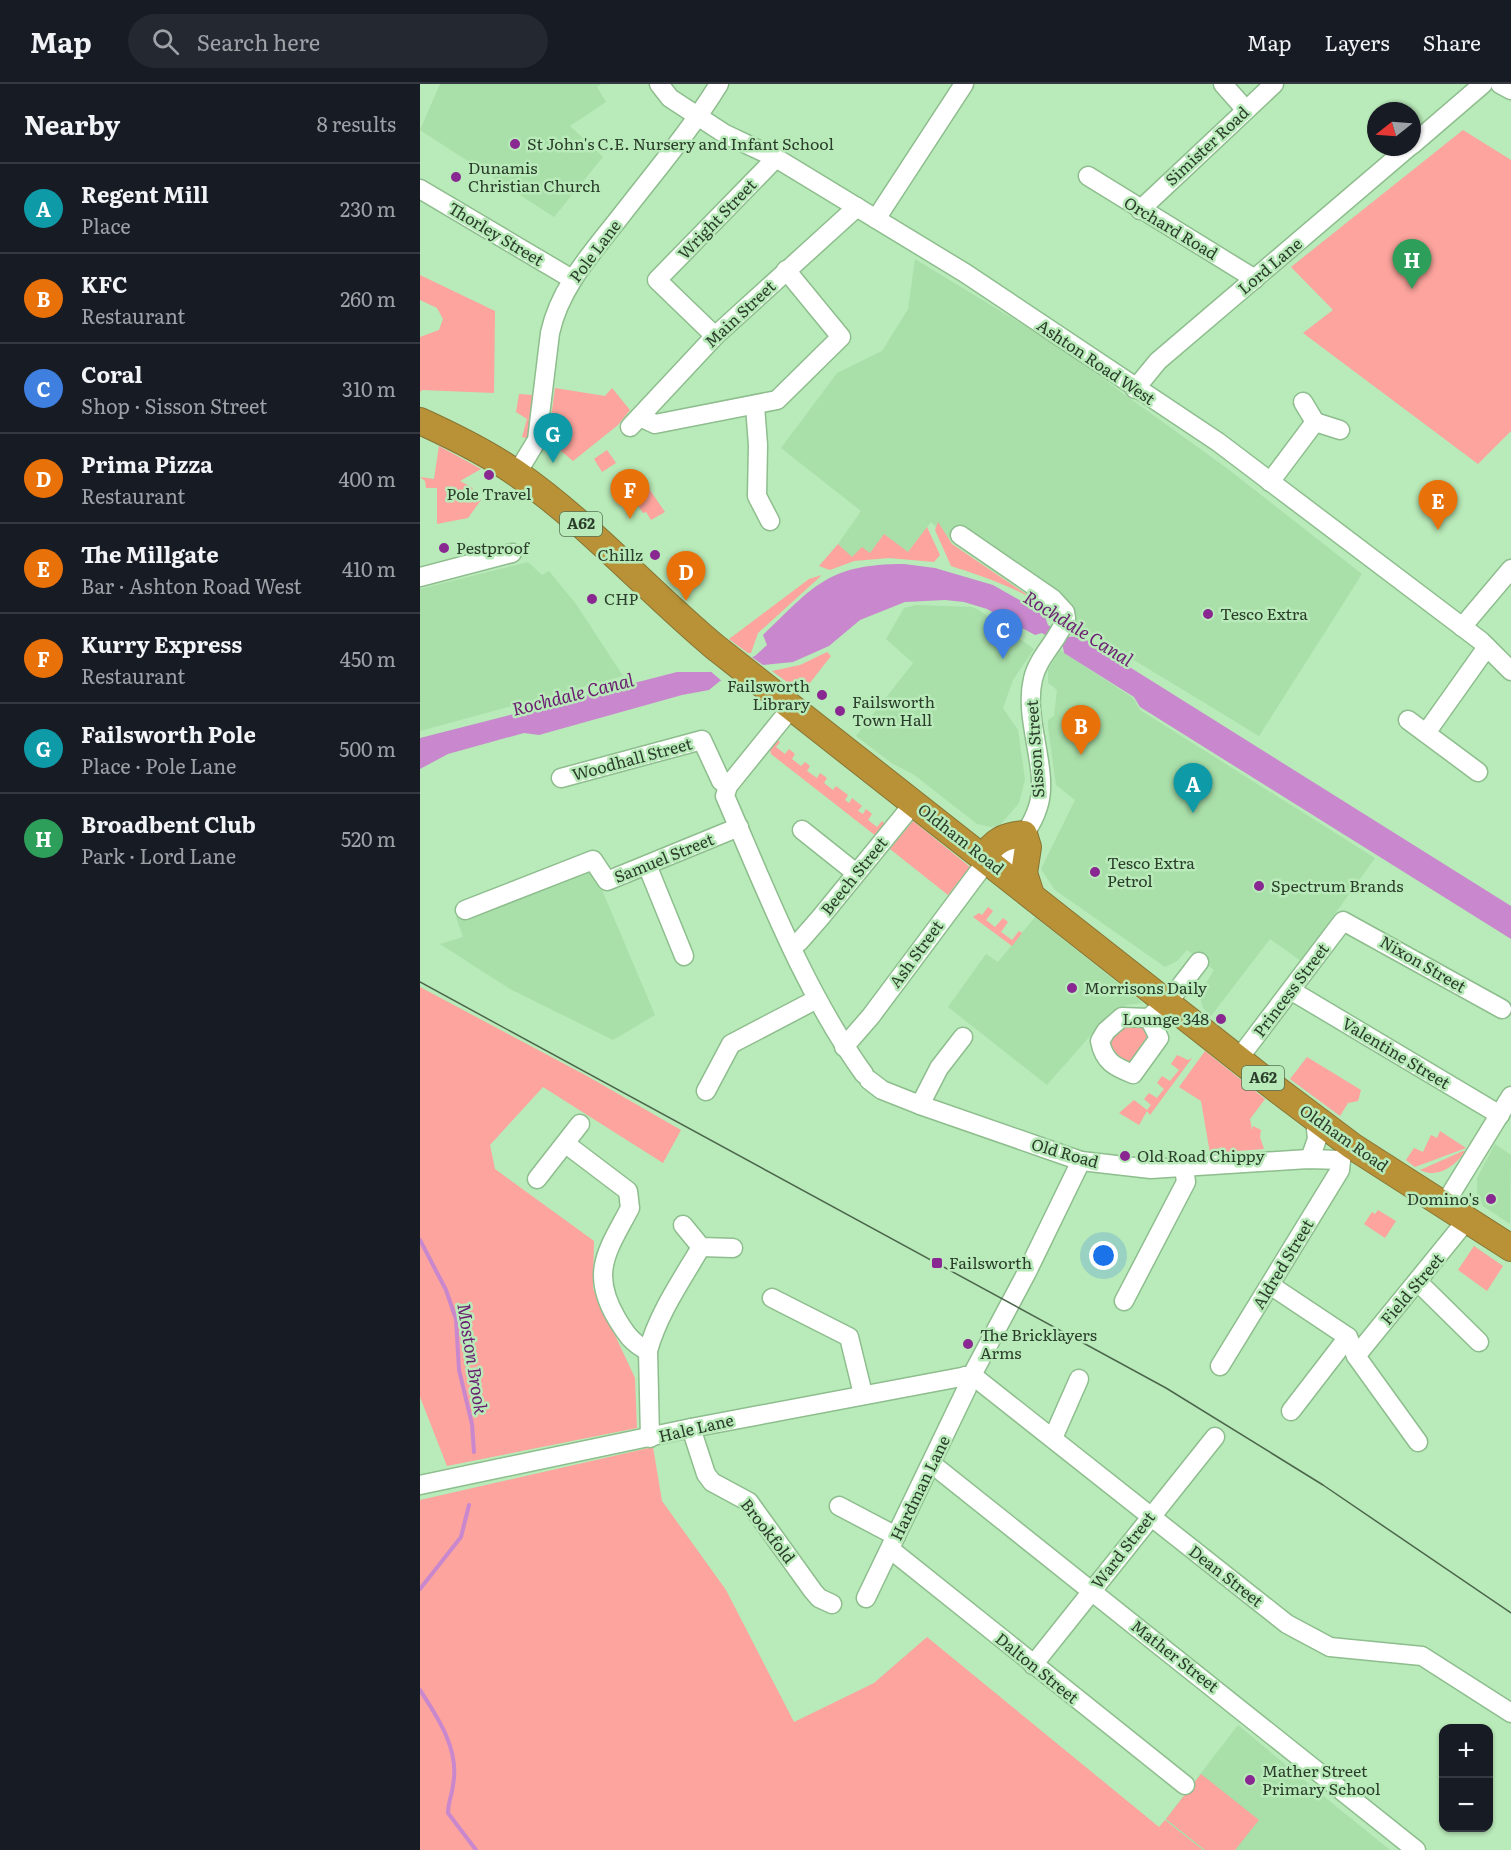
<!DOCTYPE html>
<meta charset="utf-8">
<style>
:root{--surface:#171b24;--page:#242831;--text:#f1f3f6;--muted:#9ea1a6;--line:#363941;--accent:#0f766e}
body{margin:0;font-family:Literata,serif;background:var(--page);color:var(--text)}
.controls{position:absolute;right:18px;bottom:18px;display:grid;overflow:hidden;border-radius:12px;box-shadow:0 2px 4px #0004}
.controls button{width:54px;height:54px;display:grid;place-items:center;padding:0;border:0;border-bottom:2px solid var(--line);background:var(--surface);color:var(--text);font:30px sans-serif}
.compass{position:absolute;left:947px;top:18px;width:54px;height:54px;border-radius:50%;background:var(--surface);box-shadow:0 2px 4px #0004;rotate:253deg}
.you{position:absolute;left:684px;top:1172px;width:21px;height:21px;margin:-15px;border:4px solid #fff;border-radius:50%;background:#1a73e8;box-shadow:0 0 0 9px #1a73e833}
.badge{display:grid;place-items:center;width:39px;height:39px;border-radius:50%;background:var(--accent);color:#fff;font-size:20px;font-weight:700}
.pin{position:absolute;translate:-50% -50px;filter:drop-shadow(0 2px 3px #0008)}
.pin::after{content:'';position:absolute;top:32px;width:21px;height:18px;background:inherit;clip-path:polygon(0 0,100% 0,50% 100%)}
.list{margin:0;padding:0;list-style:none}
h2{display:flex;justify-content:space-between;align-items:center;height:78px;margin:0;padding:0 24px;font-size:26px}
h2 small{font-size:20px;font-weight:400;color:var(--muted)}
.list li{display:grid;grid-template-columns:39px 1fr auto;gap:18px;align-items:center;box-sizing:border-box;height:90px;padding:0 24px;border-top:2px solid var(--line)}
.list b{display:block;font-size:22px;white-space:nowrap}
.list p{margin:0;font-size:20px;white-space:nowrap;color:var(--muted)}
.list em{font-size:20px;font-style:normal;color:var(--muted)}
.icon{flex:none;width:33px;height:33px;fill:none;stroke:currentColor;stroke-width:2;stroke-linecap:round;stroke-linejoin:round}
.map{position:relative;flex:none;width:1091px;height:1766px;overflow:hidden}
header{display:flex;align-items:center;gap:36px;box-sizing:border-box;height:84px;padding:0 30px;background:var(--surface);border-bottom:2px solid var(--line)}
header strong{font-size:28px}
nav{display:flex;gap:33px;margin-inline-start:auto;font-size:21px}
.search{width:420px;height:54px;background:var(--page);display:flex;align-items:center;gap:15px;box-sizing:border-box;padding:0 21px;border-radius:33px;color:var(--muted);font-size:22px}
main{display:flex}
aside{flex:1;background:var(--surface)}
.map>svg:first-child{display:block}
.built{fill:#a9dfa9}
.green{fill:#fca49d}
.water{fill:#c988cd}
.pier{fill:#b9eab9}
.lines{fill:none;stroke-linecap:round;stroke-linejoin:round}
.stream{stroke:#c988cd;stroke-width:4}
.minor-casing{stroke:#8ebd8e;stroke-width:21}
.highway-casing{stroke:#877533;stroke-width:28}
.minor{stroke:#fff;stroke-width:18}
.highway{stroke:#b99238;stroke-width:26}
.tram{stroke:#4c664c;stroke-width:1.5}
.poi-dot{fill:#892891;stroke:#b9eab9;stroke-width:2}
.labels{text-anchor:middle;stroke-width:5;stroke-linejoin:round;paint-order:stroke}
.shield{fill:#b9eab9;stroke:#567256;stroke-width:1.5}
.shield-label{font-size:15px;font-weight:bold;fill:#2b3e2b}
.poi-label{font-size:16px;fill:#2b3e2b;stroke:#b9eab9;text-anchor:start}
.street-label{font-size:16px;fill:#2b3e2b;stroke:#b9eab9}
.water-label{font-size:18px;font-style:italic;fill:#6a1c70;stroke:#b9eab9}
</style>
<header>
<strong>Map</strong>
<div class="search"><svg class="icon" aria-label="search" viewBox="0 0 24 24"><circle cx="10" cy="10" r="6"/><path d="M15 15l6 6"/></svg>Search here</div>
<nav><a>Map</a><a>Layers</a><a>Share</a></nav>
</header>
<main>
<aside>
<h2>Nearby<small>8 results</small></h2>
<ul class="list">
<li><span class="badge" style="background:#0f9aa8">A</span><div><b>Regent Mill</b><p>Place</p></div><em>230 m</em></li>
<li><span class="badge" style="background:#e8710a">B</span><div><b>KFC</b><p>Restaurant</p></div><em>260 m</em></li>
<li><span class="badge" style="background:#3f7fe0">C</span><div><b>Coral</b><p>Shop · Sisson Street</p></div><em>310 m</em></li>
<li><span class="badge" style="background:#e8710a">D</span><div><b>Prima Pizza</b><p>Restaurant</p></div><em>400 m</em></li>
<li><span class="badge" style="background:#e8710a">E</span><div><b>The Millgate</b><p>Bar · Ashton Road West</p></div><em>410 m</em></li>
<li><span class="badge" style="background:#e8710a">F</span><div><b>Kurry Express</b><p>Restaurant</p></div><em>450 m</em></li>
<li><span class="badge" style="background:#0f9aa8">G</span><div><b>Failsworth Pole</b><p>Place · Pole Lane</p></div><em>500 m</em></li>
<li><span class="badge" style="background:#2e9e5b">H</span><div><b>Broadbent Club</b><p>Park · Lord Lane</p></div><em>520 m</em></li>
</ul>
</aside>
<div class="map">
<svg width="1091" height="1766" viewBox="0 0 1091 1766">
<rect width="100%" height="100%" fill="#b9eab9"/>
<!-- built -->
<g class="built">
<path d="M20 0H181L177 3 186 18 150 42 183 73 134 133 0 46Z"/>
<path d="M495 175 636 261 808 385 942 490 839 652 635 528 535 460 511 438 488 468 449 469 432 473 418 460 441 427 361 364 417 289 462 267 488 225Z"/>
<path d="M108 478 122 491 129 487 156 520 203 592 0 647V505Z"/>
<path d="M496 521 552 523 559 526 614 565 593 596 583 624 598 646 605 696 599 719 580 741 571 743 557 740 493 690 473 680 436 652 493 579 466 555 484 524Z"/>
<path d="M640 566 713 614 720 626 955 774 881 877 850 855 791 932 783 924 780 914 781 907 794 886 767 866 757 877 745 883 635 806 621 785 655 716 636 701 628 643V636L634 632 637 606 628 599V586Z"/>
<path d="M171 780 235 931 193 956 90 905 20 860 43 853 36 833Z"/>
<path d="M615 833 723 919 706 921 692 927 627 1001 528 923 566 870 578 878Z"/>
<path d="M1075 1060 1091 1071 1090 1140 1063 1122 1057 1110V1094Z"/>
<path d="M818 1641 896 1706 970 1766H783L745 1736Z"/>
</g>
<!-- green -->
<g class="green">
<path d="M1043 46 1091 76V347L1058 380 883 249 913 226 871 183Z"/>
<path d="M0 191 75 227 74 309 2 306 0 308V253L19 246 23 235 17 224 0 216Z"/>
<path d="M135 304 185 312 192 304 210 326 198 341 153 377 128 356Z"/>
<path d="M99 310 113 311 109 355 102 353 107 335 96 328Z"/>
<path d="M19 362 61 385 40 397 53 404 50 408 61 416 48 434 17 440V404H6L5 397 0 393 14 395Z"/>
<path d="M187 366 196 379 182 388 174 375Z"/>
<path d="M219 390 245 428 231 436 226 428 223 429 210 410 214 406 209 398Z"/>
<path d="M518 438 532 460 631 527 633 538C629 535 630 530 626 526 609 507 556 490 531 482L515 446Z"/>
<path d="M507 443 520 471 514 478 469 474 434 477 410 486 399 482 418 460 432 473 442 463 450 469 464 450 488 468Z"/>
<path d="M258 469 276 495 271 498 268 495 265 496 250 474Z"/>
<path d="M402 491 338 549 331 569H328L309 555 389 495Z"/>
<path d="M407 568 411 572 382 609 352 587 380 581Z"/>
<path d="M357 656 360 658 356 663 365 670 369 665 375 670 372 675 381 682 385 678 390 682 387 687 397 694 400 689 407 694 404 699 413 706 416 702 428 711 425 716 429 719 432 714 442 722 438 727 443 730 446 725 452 730 448 736 457 743 462 737 465 740 456 752 351 670 350 665Z"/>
<path d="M493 737 550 783 528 811 470 765Z"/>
<path d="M568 823 573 827 566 836 575 843 583 834 588 838 581 848 592 856 599 847 602 849 592 862 553 833 559 829 562 831Z"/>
<path d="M0 903 167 992 261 1046 243 1079 123 1003 70 1061 75 1085 174 1157 173 1204 215 1294 217 1344 27 1382 0 1313Z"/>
<path d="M721 936 731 957 710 980 697 979 687 958 701 940Z"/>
<path d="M785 967 845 1015 830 1035 832 1046 833 1042 841 1046 840 1053 844 1065 790 1069 781 1017 759 1003Z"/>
<path d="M757 971 768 976 772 974 730 1031 727 1027 719 1041 699 1029 714 1016 727 1026 731 1021 724 1015 729 1009 737 1014 744 1005 737 999 742 992 750 997 759 986 751 980Z"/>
<path d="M887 973 941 1006 938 1017 928 1019 920 1032 870 995Z"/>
<path d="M1020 1047 1046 1064 995 1083 986 1076 994 1064 1003 1068 1011 1051 1017 1054Z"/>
<path d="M1043 1067H1045C1036 1082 1017 1095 1000 1086Z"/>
<path d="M958 1126 976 1137 965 1154 944 1140 952 1128 955 1130Z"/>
<path d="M1054 1162 1083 1182 1067 1207 1038 1186Z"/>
<path d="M233 1363 242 1417 306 1506 374 1638 454 1599 507 1553 739 1743 745 1736 783 1766H0V1416Z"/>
<path d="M781 1690 839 1736 815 1766H785L746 1735Z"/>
</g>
<!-- water -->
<path class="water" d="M484 480 515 484 573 501 624 530 628 541 648 553 660 552 1091 822V855L720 623 714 613 644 569 643 563 622 549 615 551 567 525 544 518 525 516 485 518 440 536 409 562 373 578 343 581 300 597 289 606 262 611 119 651 104 649 28 670 0 685V654L257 588H290L335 572 347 561 343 551C394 502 408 480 484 480Z"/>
<!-- pier -->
<path class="pier" d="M329 571 347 584 304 599 288 585Z"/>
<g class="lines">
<!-- stream -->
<g class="stream">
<path d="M0 1156 26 1206 36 1235 39 1286 52 1340 54 1368"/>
<path d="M0 1505 41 1453 49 1421"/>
<path d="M0 1606C18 1634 40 1666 33 1701 32 1711 28 1719 28 1729L56 1766"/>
</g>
<defs>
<g id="minor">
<path d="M239 0 250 14 279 33 305 50 356 74 545 189 798 358 1061 557 1091 587"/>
<path d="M803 0 825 25"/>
<path d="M1080 0 1091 6"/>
<path d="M992 61 1063 0"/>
<path d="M668 92 835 195"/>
<path d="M0 105 152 195"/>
<path d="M720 126 854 0"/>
<path d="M456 135 544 0"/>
<path d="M295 252 237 196 356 74"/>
<path d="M715 305 738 277 989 63"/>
<path d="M883 318 895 338"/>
<path d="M335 322 338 361 337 412 350 437"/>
<path d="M220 333 235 340 357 316 421 253 366 186"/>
<path d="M210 343 295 252 437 123"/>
<path d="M97 389 117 356 130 249C140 203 172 169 200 133 234 89 270 47 299 0"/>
<path d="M850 398 895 338 920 346"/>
<path d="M540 451 633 515 645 528 646 534C639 556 618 572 613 595 603 636 630 687 618 723 611 746 592 767 578 785"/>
<path d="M0 493 92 469"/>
<path d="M1042 543 1091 485"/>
<path d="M372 623 308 702 305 712C346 806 384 907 444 990"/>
<path d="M988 636 1058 688"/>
<path d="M1006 649 1067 563"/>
<path d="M141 694 282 656 301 697 308 702"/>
<path d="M382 746 436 789"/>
<path d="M227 781 264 872"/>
<path d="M45 826 173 776 187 797 319 743"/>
<path d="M372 861 379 858 400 834 494 719"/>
<path d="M872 907 1080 1031"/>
<path d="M729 934 739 954 713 990C695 983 684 978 680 957L686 947 702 933 729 934 756 908 779 878"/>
<path d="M424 963 451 932 560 786 564 774"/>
<path d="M819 974 923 837 1082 925"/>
<path d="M449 996 462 1006 500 1021 661 1077 731 1085 888 1075 921 1076"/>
<path d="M286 1007 311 960 397 915"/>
<path d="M500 1021 519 984 543 953"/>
<path d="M146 1060 208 1107 210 1124C188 1166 169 1188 197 1235 206 1250 212 1259 228 1267"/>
<path d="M890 1075 897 1055 895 1035"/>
<path d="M117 1095 160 1040"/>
<path d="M1024 1121 1091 1012"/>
<path d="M263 1141 281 1163 313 1164"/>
<path d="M998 1198 1059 1258"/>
<path d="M850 1201 928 1253 936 1272 998 1358"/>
<path d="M352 1214 429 1253 443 1310"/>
<path d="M704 1217 766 1098 764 1083"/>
<path d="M936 1272 1046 1137"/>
<path d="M800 1282 920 1086 921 1076"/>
<path d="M552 1291 867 1540 910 1563 1002 1572 1091 1629"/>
<path d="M552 1291 607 1188 661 1077"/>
<path d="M871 1327 928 1253"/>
<path d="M271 1344 286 1390 292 1398 329 1418 393 1507 399 1514 412 1520"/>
<path d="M230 1354 228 1267C238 1230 261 1197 281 1163"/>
<path d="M633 1354 659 1295"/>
<path d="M512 1380 996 1766"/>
<path d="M0 1401 271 1344 552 1291"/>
<path d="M419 1422 476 1452"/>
<path d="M470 1465 765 1701"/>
<path d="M446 1514 547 1304 545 1292"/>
<path d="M613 1581 795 1353"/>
</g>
<g id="highway">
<path d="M0 337C33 352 66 368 96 389 168 439 227 506 295 563L859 1007 932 1062 1091 1164"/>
<path d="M564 774C573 757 584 752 604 750L608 763 604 789 611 811"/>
</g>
</defs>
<!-- minor casing -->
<use href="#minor" class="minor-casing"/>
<!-- highway casing -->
<use href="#highway" class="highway-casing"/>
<!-- minor -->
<use href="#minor" class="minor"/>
<!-- highway -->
<use href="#highway" class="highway"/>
<!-- tram -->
<path class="tram" d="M0 898 746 1304 903 1401 1091 1529"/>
</g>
<!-- markers -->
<g class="poi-dot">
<circle cx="95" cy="60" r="6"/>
<circle cx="36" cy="93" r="6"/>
<circle cx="69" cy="391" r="6"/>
<circle cx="24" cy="464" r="6"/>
<circle cx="235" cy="471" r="6"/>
<circle cx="172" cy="515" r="6"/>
<circle cx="788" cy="530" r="6"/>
<circle cx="402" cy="611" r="6"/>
<circle cx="420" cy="627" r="6"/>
<circle cx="675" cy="788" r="6"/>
<circle cx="839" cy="802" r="6"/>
<circle cx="652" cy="904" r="6"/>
<circle cx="801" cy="935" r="6"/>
<circle cx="705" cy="1072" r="6"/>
<circle cx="1071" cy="1115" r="6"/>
<rect x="511" y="1173" width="12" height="12" rx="3"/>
<circle cx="548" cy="1260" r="6"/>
<circle cx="830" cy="1696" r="6"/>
</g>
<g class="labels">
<!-- shield labels -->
<g class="shield">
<rect x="140" y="428" width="42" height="24" rx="4.5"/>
<rect x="822" y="982" width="42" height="24" rx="4.5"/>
</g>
<g class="shield-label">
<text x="161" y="445">A62</text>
<text x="843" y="999">A62</text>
</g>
<!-- poi labels -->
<g class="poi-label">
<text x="107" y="66">St John's C.E. Nursery and Infant School</text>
<text x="48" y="90">Dunamis<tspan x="48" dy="18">Christian Church</tspan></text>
<text x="69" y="416" text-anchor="middle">Pole Travel</text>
<text x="36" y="470">Pestproof</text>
<text x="223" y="477" text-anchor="end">Chillz</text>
<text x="184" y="521">CHP</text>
<text x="800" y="536">Tesco Extra</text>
<text x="390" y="608" text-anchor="end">Failsworth<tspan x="390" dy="18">Library</tspan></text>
<text x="432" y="624">Failsworth<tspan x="432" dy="18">Town Hall</tspan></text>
<text x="687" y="785">Tesco Extra<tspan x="687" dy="18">Petrol</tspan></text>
<text x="851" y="808">Spectrum Brands</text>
<text x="664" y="910">Morrisons Daily</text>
<text x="789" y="941" text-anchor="end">Lounge 348</text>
<text x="717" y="1078">Old Road Chippy</text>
<text x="1059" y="1121" text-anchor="end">Domino's</text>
<text x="529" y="1185">Failsworth</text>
<text x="560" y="1257">The Bricklayers<tspan x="560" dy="18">Arms</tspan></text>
<text x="842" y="1693">Mather Street<tspan x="842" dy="18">Primary School</tspan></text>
</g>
<!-- street labels -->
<g class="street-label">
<text transform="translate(787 62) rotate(-43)" y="6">Simister Road</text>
<text transform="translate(297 135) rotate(-46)" y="6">Wright Street</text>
<text transform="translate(751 144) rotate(31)" y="6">Orchard Road</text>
<text transform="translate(76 150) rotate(31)" y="6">Thorley Street</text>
<text transform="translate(175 167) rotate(-53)" y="6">Pole Lane</text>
<text transform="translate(850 182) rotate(-40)" y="6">Lord Lane</text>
<text transform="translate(320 230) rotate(-43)" y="6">Main Street</text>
<text transform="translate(676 278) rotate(34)" y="6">Ashton Road West</text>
<text transform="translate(615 665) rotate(-94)" y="6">Sisson Street</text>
<text transform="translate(212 675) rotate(-15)" y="6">Woodhall Street</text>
<text transform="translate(541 755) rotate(38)" y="6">Oldham Road</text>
<text transform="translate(244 774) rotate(-22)" y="6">Samuel Street</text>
<text transform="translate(434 792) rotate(-51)" y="6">Beech Street</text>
<text transform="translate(496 870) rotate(-54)" y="6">Ash Street</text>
<text transform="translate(1003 880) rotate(30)" y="6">Nixon Street</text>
<text transform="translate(871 906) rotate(-53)" y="6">Princess Street</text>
<text transform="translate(976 969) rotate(31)" y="6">Valentine Street</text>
<text transform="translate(924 1054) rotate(35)" y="6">Oldham Road</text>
<text transform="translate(645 1069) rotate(16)" y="6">Old Road</text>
<text transform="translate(863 1180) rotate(-59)" y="6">Aldred Street</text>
<text transform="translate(992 1205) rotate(-50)" y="6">Field Street</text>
<text transform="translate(276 1344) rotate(-13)" y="6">Hale Lane</text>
<text transform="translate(500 1404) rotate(-64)" y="6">Hardman Lane</text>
<text transform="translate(348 1447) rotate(52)" y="6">Brookfold</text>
<text transform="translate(703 1466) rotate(-52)" y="6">Ward Street</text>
<text transform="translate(806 1492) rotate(38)" y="6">Dean Street</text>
<text transform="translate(755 1572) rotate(38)" y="6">Mather Street</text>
<text transform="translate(617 1584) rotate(39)" y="6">Dalton Street</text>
</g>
<!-- water labels -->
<g class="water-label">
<text transform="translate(658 545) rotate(32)" y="6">Rochdale Canal</text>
<text transform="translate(153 611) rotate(-14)" y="6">Rochdale Canal</text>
<text transform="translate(52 1275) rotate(81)" y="6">Moston Brook</text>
</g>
</g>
</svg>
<div class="controls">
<button>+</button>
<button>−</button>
</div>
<svg class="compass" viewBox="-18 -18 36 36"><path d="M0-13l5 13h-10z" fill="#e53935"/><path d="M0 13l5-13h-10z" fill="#9ea1a6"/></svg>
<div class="you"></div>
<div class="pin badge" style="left:773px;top:729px;background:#0f9aa8">A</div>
<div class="pin badge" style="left:661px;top:671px;background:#e8710a">B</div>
<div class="pin badge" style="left:583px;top:575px;background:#3f7fe0">C</div>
<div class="pin badge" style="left:266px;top:517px;background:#e8710a">D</div>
<div class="pin badge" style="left:1018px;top:446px;background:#e8710a">E</div>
<div class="pin badge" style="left:210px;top:435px;background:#e8710a">F</div>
<div class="pin badge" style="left:133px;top:379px;background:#0f9aa8">G</div>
<div class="pin badge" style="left:992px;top:205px;background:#2e9e5b">H</div>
</div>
</main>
